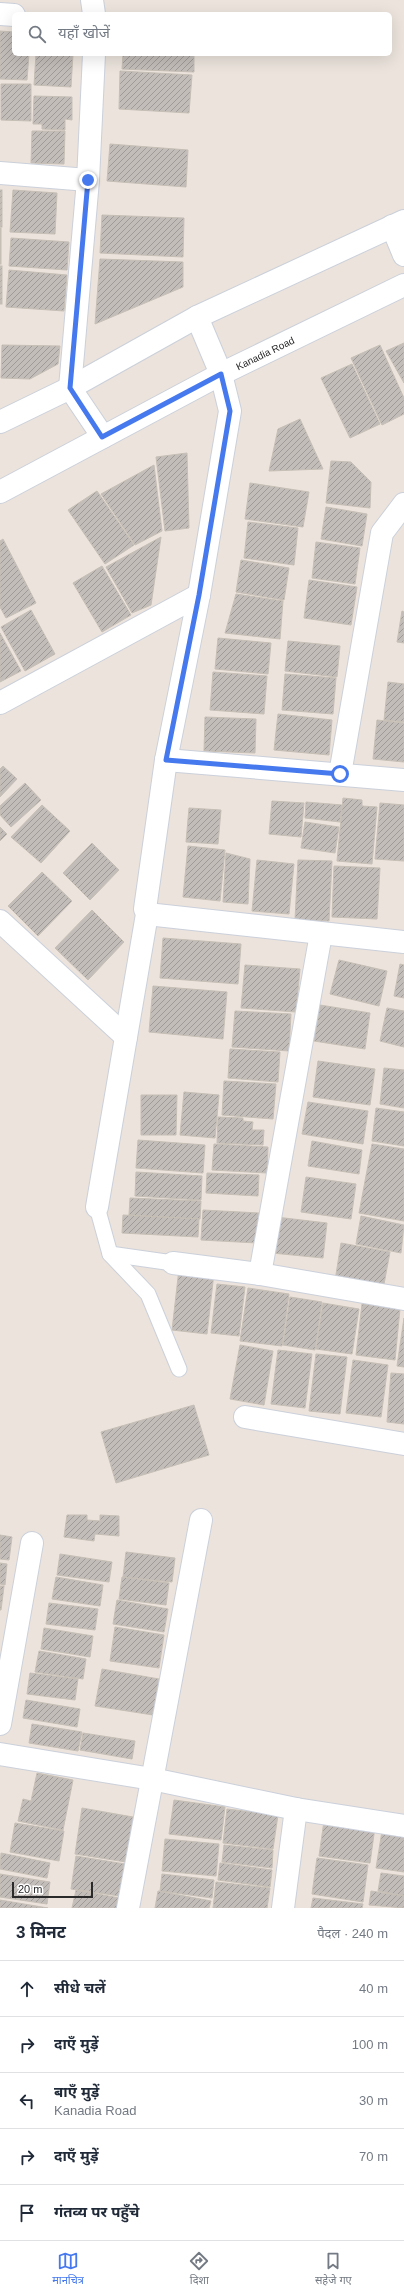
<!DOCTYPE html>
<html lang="hi">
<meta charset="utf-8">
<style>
:root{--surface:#fff;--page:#f6f6f7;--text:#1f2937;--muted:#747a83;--line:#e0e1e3;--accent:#4679ee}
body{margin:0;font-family:Helvetica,"Noto Sans Devanagari",sans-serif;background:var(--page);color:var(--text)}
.scale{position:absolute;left:12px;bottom:10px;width:81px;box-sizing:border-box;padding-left:4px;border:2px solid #2a2a2a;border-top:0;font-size:11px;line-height:14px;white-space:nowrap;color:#2a2a2a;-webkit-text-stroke:3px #fff;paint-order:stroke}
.stop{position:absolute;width:12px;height:12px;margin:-9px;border:3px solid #4679ee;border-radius:50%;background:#fff}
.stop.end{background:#4679ee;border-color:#fff;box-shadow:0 1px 4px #0008}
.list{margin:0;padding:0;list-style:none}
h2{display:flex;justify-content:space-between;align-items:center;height:52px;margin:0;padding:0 16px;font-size:17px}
h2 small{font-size:13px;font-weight:400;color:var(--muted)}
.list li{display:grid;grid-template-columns:26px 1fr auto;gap:12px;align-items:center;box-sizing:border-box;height:56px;padding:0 16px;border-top:1px solid var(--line)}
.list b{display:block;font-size:15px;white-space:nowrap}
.list p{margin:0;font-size:13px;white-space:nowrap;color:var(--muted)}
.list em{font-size:13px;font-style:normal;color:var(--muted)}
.icon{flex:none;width:22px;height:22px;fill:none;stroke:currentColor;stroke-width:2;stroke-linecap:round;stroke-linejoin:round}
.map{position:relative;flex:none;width:404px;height:1908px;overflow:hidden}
.search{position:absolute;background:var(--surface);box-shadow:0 4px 16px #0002;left:12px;right:12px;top:12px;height:44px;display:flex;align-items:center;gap:10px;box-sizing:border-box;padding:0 14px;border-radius:6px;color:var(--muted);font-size:15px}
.sheet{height:332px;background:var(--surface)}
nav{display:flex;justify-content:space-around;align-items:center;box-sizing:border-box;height:56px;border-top:1px solid var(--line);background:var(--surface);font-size:11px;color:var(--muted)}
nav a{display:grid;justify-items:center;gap:2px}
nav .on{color:var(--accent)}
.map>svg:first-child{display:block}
.building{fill:url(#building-hatch);stroke:#c6bfb6}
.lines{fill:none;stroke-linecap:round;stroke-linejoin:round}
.service-casing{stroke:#cbd0da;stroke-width:17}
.minor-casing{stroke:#cbd0da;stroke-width:24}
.secondary-casing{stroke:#cbd0da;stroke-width:24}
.service{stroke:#fff;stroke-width:15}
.minor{stroke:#fff;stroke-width:22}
.secondary{stroke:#fff;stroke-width:22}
.route{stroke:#4679ee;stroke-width:5}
.labels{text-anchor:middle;stroke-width:3;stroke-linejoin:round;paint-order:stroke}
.street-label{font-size:10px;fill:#2a2a2a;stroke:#fff}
</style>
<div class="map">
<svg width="404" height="1908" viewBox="0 0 404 1908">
<defs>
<pattern id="building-hatch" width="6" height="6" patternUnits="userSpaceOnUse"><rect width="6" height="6" fill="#c3bdb9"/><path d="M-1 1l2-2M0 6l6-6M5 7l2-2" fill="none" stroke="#9f9a97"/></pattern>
</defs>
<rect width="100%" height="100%" fill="#ebe3dc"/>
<!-- building -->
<g class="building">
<path d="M0 31 14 32V54H29L27 80 0 79Z"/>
<path d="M36 54H73L71 87 34 85Z"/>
<path d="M123 54H194V72L122 69Z"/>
<path d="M120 71 192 75 189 113 119 109Z"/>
<path d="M1 84H31V121L1 120Z"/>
<path d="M34 96 72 97V120L65 119V130L42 129V124H33Z"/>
<path d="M32 131H65L64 164 31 163Z"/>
<path d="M110 144 188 150 186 187 107 181Z"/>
<rect x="0" y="190" width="2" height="37"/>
<path d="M13 190 57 193 55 234 10 232Z"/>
<path d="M102 215 184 218 183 257 100 253Z"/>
<rect x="0" y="228" width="1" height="36"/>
<path d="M11 238 69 242 67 270 9 266Z"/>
<path d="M100 259 183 262V287L95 324Z"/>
<rect x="0" y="266" width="2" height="38"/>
<path d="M9 270 67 275 64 311 6 307Z"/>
<path d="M404 343V383L386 351Z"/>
<path d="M2 345 60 346 58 364 30 379 1 378Z"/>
<path d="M380 345 404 398V414L382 425 351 358Z"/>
<path d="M352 364 380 424 350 438 321 378Z"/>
<path d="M300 419 323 469 269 471 278 429Z"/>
<path d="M187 453 189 528 165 531 156 457Z"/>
<path d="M331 461 351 462 371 482 370 508 326 503Z"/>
<path d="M154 465 162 531 135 545 101 494Z"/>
<path d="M250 483 309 492 303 527 245 519Z"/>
<path d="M97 491 134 545 105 564 68 510Z"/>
<path d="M326 507 367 514 362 546 321 539Z"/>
<path d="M248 522 298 528 294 565 244 558Z"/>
<path d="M161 537 151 605 132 613 106 567Z"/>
<path d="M3 539 36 603 6 618 0 607V541Z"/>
<path d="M316 542 360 548 355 584 312 578Z"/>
<path d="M241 560 289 568 284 600 236 592Z"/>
<path d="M102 566 131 615 102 632 73 583Z"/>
<path d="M309 580 357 587 351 625 304 618Z"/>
<path d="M236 594 283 601 280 639 225 633Z"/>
<path d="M31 610 55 654 25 671 1 627Z"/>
<path d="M402 611 404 612V643L397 642Z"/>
<path d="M0 633 21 671 0 682Z"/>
<path d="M218 638 271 643 268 674 215 669Z"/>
<path d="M288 641 340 646 337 677 285 671Z"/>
<path d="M213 672 267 676 264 714 210 710Z"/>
<path d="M285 674 336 678 333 714 282 710Z"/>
<path d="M388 682 404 684V722L384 720Z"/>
<path d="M278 714 332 720 329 755 274 750Z"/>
<path d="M205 717 256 719 255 753 204 751Z"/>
<path d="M377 720 404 723V762L373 759Z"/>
<path d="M3 766 17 779 0 797V769Z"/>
<path d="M25 783 41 800 11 827 0 815V806Z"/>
<path d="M343 798 362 800V806L377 807 372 864 337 861Z"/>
<path d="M272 801 304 803 301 837 269 834Z"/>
<path d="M306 802 342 805 340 822 305 818Z"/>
<path d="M380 803 404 805V861L375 859Z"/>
<path d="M42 805 70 831 41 863 11 837Z"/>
<path d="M189 808 221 810 218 844 186 842Z"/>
<path d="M305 822 339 827 335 853 301 848Z"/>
<path d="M0 827 7 834 0 841Z"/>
<path d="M92 843 119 870 90 900 63 873Z"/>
<path d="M188 846 225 850 220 901 183 897Z"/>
<path d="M226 853 250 859 248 904 223 902Z"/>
<path d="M257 860 294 864 289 914 252 911Z"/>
<path d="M298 860 332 861 329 921 295 920Z"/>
<path d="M334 866 380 868 377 919 332 917Z"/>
<path d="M42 872 72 901 38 936 8 906Z"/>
<path d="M92 910 124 942 88 980 55 948Z"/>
<path d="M163 938 241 944 238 984 160 978Z"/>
<path d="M339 960 387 971 379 1006 330 994Z"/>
<path d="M400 964 404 965V998L394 996Z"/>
<path d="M245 965 300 969 296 1012 241 1008Z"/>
<path d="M153 986 227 992 223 1039 149 1032Z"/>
<path d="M320 1005 370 1013 365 1049 314 1041Z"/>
<path d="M387 1008 404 1011V1047L380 1041Z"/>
<path d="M235 1011 291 1014 289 1051 232 1047Z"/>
<path d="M230 1049 280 1052 278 1082 228 1078Z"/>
<path d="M318 1061 375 1069 370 1105 313 1097Z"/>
<path d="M384 1068 404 1070V1108L380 1104Z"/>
<path d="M224 1081 276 1084 273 1119 222 1115Z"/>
<path d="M184 1092 219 1095 215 1138 180 1135Z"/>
<path d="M141 1095H177L176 1135H141Z"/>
<path d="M308 1102 368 1111 363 1144 302 1134Z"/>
<path d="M376 1108 404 1112V1146L372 1141Z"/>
<path d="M218 1117 243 1118V1121L253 1122 252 1130H264L263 1145 217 1143Z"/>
<path d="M138 1140 205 1145 203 1173 136 1168Z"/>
<path d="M312 1141 362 1150 359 1174 308 1166Z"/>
<path d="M214 1144 268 1147 267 1173 212 1170Z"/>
<path d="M372 1144 404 1149V1221L359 1213Z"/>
<path d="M136 1172 202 1176 201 1200 135 1196Z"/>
<path d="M207 1173 259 1175 258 1196 206 1193Z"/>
<path d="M306 1177 356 1184 351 1219 301 1212Z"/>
<path d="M130 1198 201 1201 200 1219 129 1215Z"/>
<path d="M203 1210 259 1213 257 1243 201 1240Z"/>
<path d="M123 1215 199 1219 198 1237 122 1233Z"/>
<path d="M361 1216 404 1225 401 1253 356 1244Z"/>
<path d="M276 1217 327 1223 323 1258 272 1253Z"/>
<path d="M341 1243 390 1252 382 1295 334 1287Z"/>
<path d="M179 1269 214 1273 207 1334 172 1330Z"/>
<path d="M217 1284 245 1287 239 1336 211 1333Z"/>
<path d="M248 1288 289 1294 282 1346 240 1341Z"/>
<path d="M290 1297 322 1302 315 1350 283 1345Z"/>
<path d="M323 1303 359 1309 352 1354 316 1349Z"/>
<path d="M362 1304 400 1309 395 1360 356 1355Z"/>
<path d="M404 1318V1367L397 1366Z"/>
<path d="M240 1345 273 1351 264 1405 230 1399Z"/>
<path d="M278 1350 312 1354 305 1408 271 1404Z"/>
<path d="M316 1354 347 1357 340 1414 309 1411Z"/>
<path d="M353 1360 388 1365 381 1417 346 1413Z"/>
<path d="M391 1373 404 1374V1424L387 1422Z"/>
<path d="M194 1405 209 1455 116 1483 101 1432Z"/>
<path d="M67 1515H87V1520L100 1521V1515L119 1516V1536L95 1534 94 1541 64 1537Z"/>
<path d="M0 1535 12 1537 9 1560 0 1559Z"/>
<path d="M126 1552 175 1558 172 1582 123 1577Z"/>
<path d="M60 1554 112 1562 109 1582 57 1575Z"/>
<path d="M0 1563 7 1564 5 1585 0 1584Z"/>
<path d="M56 1577 103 1585 100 1606 52 1599Z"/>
<path d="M122 1577 169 1583 166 1605 119 1599Z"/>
<path d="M0 1586H4L1 1610H0Z"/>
<path d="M117 1600 168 1609 164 1632 113 1624Z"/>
<path d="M49 1603 98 1609 95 1630 46 1624Z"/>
<path d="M115 1627 164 1635 159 1668 110 1661Z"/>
<path d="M44 1628 93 1636 90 1657 41 1649Z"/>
<path d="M39 1651 86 1659 83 1679 35 1672Z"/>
<path d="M102 1669 159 1679 153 1715 95 1706Z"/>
<path d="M30 1673 78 1679 75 1700 27 1694Z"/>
<path d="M26 1700 80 1709 77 1727 23 1718Z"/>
<path d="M32 1724 82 1732 78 1751 29 1743Z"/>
<path d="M83 1733 135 1741 132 1759 80 1750Z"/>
<path d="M37 1773 73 1780 63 1830 18 1821 23 1799 31 1801Z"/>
<path d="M174 1800 225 1807 221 1840 169 1834Z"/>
<path d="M82 1808 133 1817 126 1862 75 1854Z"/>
<path d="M227 1809 278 1815 273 1849 223 1843Z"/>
<path d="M324 1821 375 1827 370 1863 319 1856Z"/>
<path d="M15 1823 64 1831 59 1861 10 1852Z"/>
<path d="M382 1831 404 1834V1872L376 1868Z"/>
<path d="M165 1839 219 1844 216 1876 162 1871Z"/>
<path d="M224 1845 273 1850 272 1868 222 1862Z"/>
<path d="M1 1853 50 1863 47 1878 0 1869Z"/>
<path d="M76 1856 131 1865 126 1897 71 1889Z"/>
<path d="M317 1858 368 1865 363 1902 312 1894Z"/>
<path d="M220 1863 272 1870 270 1887 218 1880Z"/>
<path d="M381 1873 404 1876V1896L378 1891Z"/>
<path d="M0 1874 50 1882 47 1904 0 1897Z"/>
<path d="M162 1874 214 1880 212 1898 160 1891Z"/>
<path d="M216 1882 270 1888 267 1908H213Z"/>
<path d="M76 1890 125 1899 124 1908H72Z"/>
<path d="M158 1891 211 1901 209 1908H155Z"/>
<path d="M371 1891 404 1896V1908L369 1905Z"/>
<path d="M313 1898 363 1904 362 1908H311Z"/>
<path d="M0 1900 48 1908H0Z"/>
</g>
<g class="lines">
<defs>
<g id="service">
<path d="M97 1207 110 1254 148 1294 179 1369"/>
<path d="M110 1254 173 1263"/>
</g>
<g id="minor">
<path d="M92 0 94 14"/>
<path d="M0 14 14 15"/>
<path d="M94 54 88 180 70 388 103 437"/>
<path d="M0 173 88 180"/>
<path d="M0 703 199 595"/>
<path d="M166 760 404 780"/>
<path d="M340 774 382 533 404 504"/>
<path d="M147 914 404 942"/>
<path d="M0 921 126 1037"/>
<path d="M97 1207 147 914 145 909 166 760 199 595 230 411 221 374 197 317"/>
<path d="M173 1263 260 1274 404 1299"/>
<path d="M260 1274 321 934"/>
<path d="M245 1417 404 1444"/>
<path d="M0 1724 32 1543"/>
<path d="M0 1754 152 1779 296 1809 404 1826"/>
<path d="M128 1908 201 1520"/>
<path d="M283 1908 296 1809"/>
</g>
<g id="secondary">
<path d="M392 226 404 255"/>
<path d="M0 422 70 388 197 317 404 221"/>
<path d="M0 492 221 374 404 285"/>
</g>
</defs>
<!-- service casing -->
<use href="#service" class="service-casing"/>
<!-- minor casing -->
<use href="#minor" class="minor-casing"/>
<!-- secondary casing -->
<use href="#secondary" class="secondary-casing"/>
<!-- service -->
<use href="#service" class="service"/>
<!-- minor -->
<use href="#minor" class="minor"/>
<!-- secondary -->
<use href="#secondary" class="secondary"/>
</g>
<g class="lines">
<!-- route -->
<path class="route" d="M88 180 70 388 102 437 221 374 230 411 199 595 166 760 340 774"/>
</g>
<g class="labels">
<!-- street labels -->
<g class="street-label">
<text transform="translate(265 353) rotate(-26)" y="4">Kanadia Road</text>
</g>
</g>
</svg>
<div class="scale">20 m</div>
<div class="stop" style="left:340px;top:774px"></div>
<div class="stop end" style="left:88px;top:180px"></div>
<div class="search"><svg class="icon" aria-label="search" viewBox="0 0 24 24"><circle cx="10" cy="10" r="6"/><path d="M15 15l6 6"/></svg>यहाँ खोजें</div>
</div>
<section class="sheet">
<h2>3 मिनट<small>पैदल · 240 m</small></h2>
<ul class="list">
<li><svg class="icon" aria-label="ahead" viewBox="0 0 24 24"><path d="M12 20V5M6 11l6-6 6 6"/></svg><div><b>सीधे चलें</b></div><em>40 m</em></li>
<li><svg class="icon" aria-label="right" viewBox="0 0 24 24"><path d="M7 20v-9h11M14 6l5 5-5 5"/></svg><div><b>दाएँ मुड़ें</b></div><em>100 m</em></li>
<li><svg class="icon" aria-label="left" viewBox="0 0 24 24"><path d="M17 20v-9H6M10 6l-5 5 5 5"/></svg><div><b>बाएँ मुड़ें</b><p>Kanadia Road</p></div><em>30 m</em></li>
<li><svg class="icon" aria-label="right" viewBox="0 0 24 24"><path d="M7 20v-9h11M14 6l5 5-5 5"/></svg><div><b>दाएँ मुड़ें</b></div><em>70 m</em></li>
<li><svg class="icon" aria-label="arrive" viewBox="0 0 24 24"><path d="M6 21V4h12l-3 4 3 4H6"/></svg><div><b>गंतव्य पर पहुँचे</b></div></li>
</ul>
</section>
<nav>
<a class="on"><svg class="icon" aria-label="map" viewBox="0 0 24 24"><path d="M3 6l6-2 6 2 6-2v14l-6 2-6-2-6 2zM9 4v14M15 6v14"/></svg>मानचित्र</a>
<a><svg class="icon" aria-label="directions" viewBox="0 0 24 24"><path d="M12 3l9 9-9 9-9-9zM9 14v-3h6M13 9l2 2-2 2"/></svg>दिशा</a>
<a><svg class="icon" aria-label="saved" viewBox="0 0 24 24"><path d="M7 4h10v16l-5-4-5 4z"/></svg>सहेजे गए</a>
</nav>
